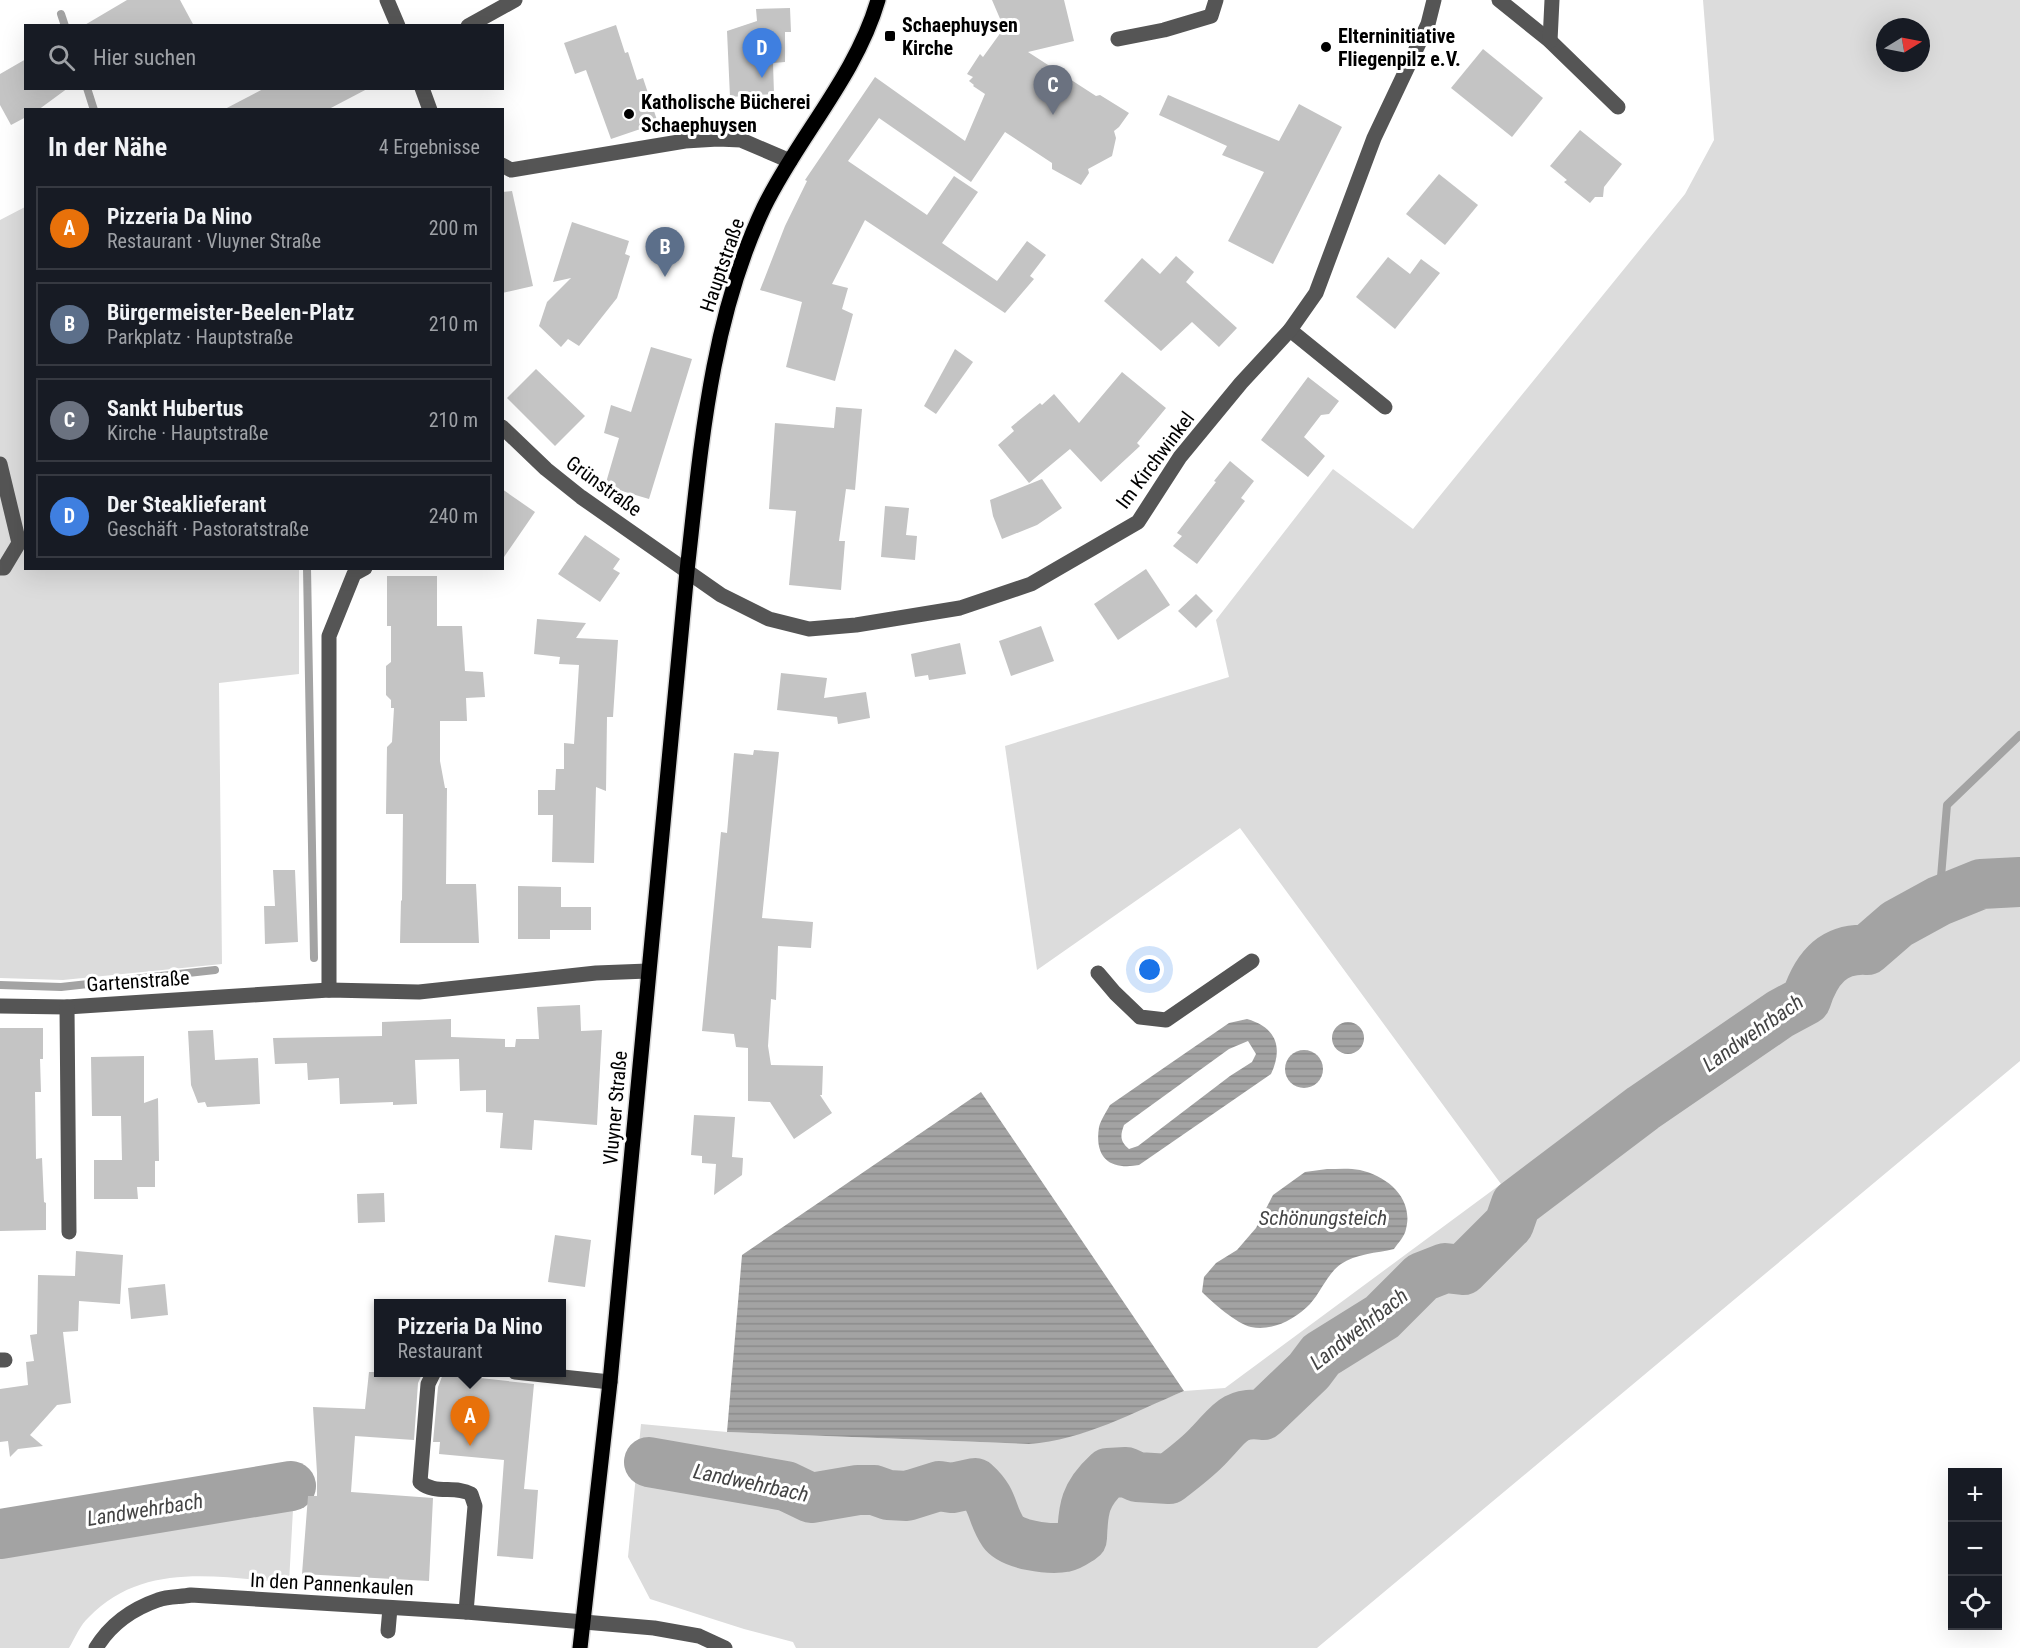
<!DOCTYPE html>
<html lang="de">
<meta charset="utf-8">
<style>
:root{--surface:#171b24;--page:#242831;--text:#f1f3f6;--muted:#9ea1a6;--line:#363941;--accent:#0b8043}
body{margin:0;font-family:"Roboto Condensed",sans-serif;background:var(--page);color:var(--text)}
.controls{position:absolute;right:18px;bottom:18px;display:grid;overflow:hidden;border-radius:0px;box-shadow:0 6px 24px #0002}
.controls button{width:54px;height:54px;display:grid;place-items:center;padding:0;border:0;border-bottom:2px solid var(--line);background:var(--surface);color:var(--text);font:30px sans-serif}
.compass{position:absolute;left:1876px;top:18px;width:54px;height:54px;border-radius:50%;background:var(--surface);box-shadow:0 6px 24px #0002;rotate:80deg}
.you{position:absolute;left:1150px;top:970px;width:21px;height:21px;margin:-15px;border:4px solid #fff;border-radius:50%;background:#1a73e8;box-shadow:0 0 0 9px #1a73e833}
.badge{display:grid;place-items:center;width:39px;height:39px;border-radius:50%;background:var(--accent);color:#fff;font-size:20px;font-weight:700}
.pin{position:absolute;translate:-50% -50px;filter:drop-shadow(0 2px 3px #0008)}
.pin::after{content:'';position:absolute;top:32px;width:21px;height:18px;background:inherit;clip-path:polygon(0 0,100% 0,50% 100%)}
.popup{position:absolute;left:374px;top:1299px;width:192px;height:78px;box-sizing:border-box;display:grid;place-content:center;border-radius:0px;background:var(--surface);filter:drop-shadow(0 2px 4px #0005);font-size:20px;white-space:nowrap;color:var(--muted)}
.popup b{font-size:22px;color:var(--text)}
.popup::after{content:'';position:absolute;left:50%;top:100%;margin-left:-12px;border:12px solid transparent;border-top-color:var(--surface)}
.list{margin:0;padding:0;list-style:none}
h2{display:flex;justify-content:space-between;align-items:center;height:78px;margin:0;padding:0 24px;font-size:26px}
h2 small{font-size:20px;font-weight:400;color:var(--muted)}
.list li{display:grid;grid-template-columns:39px 1fr auto;gap:18px;align-items:center;box-sizing:border-box;height:84px;margin:0 12px 12px;padding:0 12px;border:2px solid var(--line);border-radius:0px}
.list b{display:block;font-size:22px;white-space:nowrap}
.list p{margin:0;font-size:20px;white-space:nowrap;color:var(--muted)}
.list em{font-size:20px;font-style:normal;color:var(--muted)}
.icon{flex:none;width:33px;height:33px;fill:none;stroke:currentColor;stroke-width:2;stroke-linecap:round;stroke-linejoin:round}
.map{position:relative;flex:none;width:2020px;height:1648px;overflow:hidden}
.search{position:absolute;background:var(--surface);box-shadow:0 6px 24px #0002;left:24px;top:24px;width:480px;height:66px;display:flex;align-items:center;gap:15px;box-sizing:border-box;padding:0 21px;border-radius:0px;color:var(--muted);font-size:22px}
.panel{position:absolute;background:var(--surface);box-shadow:0 6px 24px #0002;left:24px;top:108px;width:480px;height:462px;border-radius:0px}
.map>svg:first-child{display:block}
.green{fill:#dcdcdc;fill-rule:evenodd}
.water{fill:url(#water-rules);fill-rule:evenodd}
.lines{fill:none;stroke-linecap:round;stroke-linejoin:round}
.stream{stroke:#a3a3a3;stroke-width:8}
.river{stroke:#a3a3a3;stroke-width:50}
.building{fill:#c4c4c4}
.major-casing{stroke:#dbdbdb;stroke-width:18}
.minor{stroke:#555;stroke-width:15}
.major{stroke:#000;stroke-width:15}
.poi-dot{fill:#000;stroke:#fff;stroke-width:2}
.labels{text-anchor:middle;stroke-width:6;stroke-linejoin:round;paint-order:stroke}
.poi-label{font-size:20px;font-weight:bold;fill:#000;stroke:#fff;text-anchor:start}
.street-label{font-size:20px;fill:#000;stroke:#fff}
.water-label{font-size:21px;font-style:italic;fill:#444;stroke:#fff}
</style>
<div class="map">
<svg width="2020" height="1648" viewBox="0 0 2020 1648">
<defs>
<pattern id="water-rules" width="6" height="5" patternUnits="userSpaceOnUse" patternTransform="scale(1.5)"><rect width="6" height="5" fill="#a3a3a3"/><path d="M0 2.5h6" fill="none" stroke="#8b8b8b"/></pattern>
</defs>
<rect width="100%" height="100%" fill="#fff"/>
<!-- green -->
<g class="green">
<path d="M1703 0H2020V1061L1317 1648H796L793 1642 744 1629 650 1599 628 1557 641 1424 727 1432 1029 1444 1085 1432 1184 1391 1225 1388 1501 1184 1240 828 1037 970 1005 746 1229 677 1216 620 1333 469 1413 529 1685 194 1714 140ZM1885 27H1921V63H1885Z"/>
<path d="M25 207 26 568 299 569V674L219 683 222 964 63 980 0 978V220Z"/>
<path d="M295 1473 289 1583C219 1577 143 1561 89 1617 80 1625 75 1638 69 1648H0V1522Z"/>
</g>
<!-- water -->
<g class="water">
<path d="M1247 1019C1275 1027 1284 1046 1271 1074L1139 1165C1111 1170 1094 1159 1099 1127 1101 1120 1106 1112 1110 1105L1229 1023ZM1248 1041 1256 1054 1252 1062 1230 1076 1138 1146 1129 1149C1120 1141 1120 1136 1124 1125L1229 1049Z"/>
<circle cx="1348" cy="1038" r="16"/>
<circle cx="1304" cy="1069" r="19"/>
<path d="M981 1092 1184 1391C1134 1412 1084 1440 1029 1444L727 1432 742 1255Z"/>
<path d="M1327 1169C1338 1169 1350 1168 1360 1170 1387 1176 1414 1198 1406 1229 1405 1236 1398 1243 1394 1249 1377 1253 1355 1254 1341 1264 1327 1274 1321 1292 1310 1304 1296 1319 1271 1332 1251 1327 1237 1324 1212 1302 1202 1292L1204 1277 1216 1263 1237 1250 1256 1228 1273 1195 1305 1172Z"/>
</g>
<g class="lines">
<!-- stream -->
<g class="stream">
<path d="M61 14 65 26"/>
<path d="M87 88 94 110"/>
<path d="M307 568 314 958"/>
<path d="M1939 901 1947 805 2020 735"/>
<path d="M0 985 61 987 215 970"/>
</g>
<!-- river -->
<g class="river">
<path d="M649 1462 786 1486 811 1498 858 1490H874L888 1495 907 1496 939 1486 952 1488 975 1483C995 1501 990 1512 1003 1532 1012 1545 1050 1550 1065 1547 1071 1546 1077 1541 1082 1538 1083 1508 1085 1494 1108 1473L1126 1472 1137 1477 1169 1479C1183 1468 1197 1458 1209 1445 1228 1426 1233 1411 1263 1415L1309 1371 1321 1355 1382 1317 1422 1277 1445 1268 1463 1270 1509 1224 1516 1204 1643 1108 1780 1014 1806 1000C1816 969 1833 948 1867 950L1897 924 1939 901 1981 884 2020 882"/>
<path d="M0 1534 291 1486"/>
</g>
</g>
<!-- building -->
<g class="building">
<path d="M127 0H180L194 26H83Z"/>
<path d="M992 0H1064L1074 41 1028 52 1096 96 1100 95 1129 113 1119 127 1114 131 1116 138 1112 156 1088 169 1089 173 1081 185 1052 169V163L1005 132 971 182 879 118 848 161 927 215 954 176 978 192 942 243 997 281 1027 241 1046 255 1030 276 1034 279 1005 313 865 220 832 284 848 288 842 309 853 314 835 381 786 367 802 302 760 290 785 226 807 181 805 180 875 77 965 141 985 94 973 86 974 85 969 81 973 77 967 74 980 54 983 57 1004 28Z"/>
<path d="M790 8 791 32H785V62L773 63 774 94 730 97 727 31 757 21 756 9Z"/>
<path d="M616 25 625 53 628 52 637 80 643 78 658 123 611 139 586 70 575 74 564 43Z"/>
<path d="M1483 49 1543 98 1512 137 1451 88Z"/>
<path d="M26 59V88H68L38 110H26V117L11 125 0 105V74Z"/>
<path d="M265 88H369L327 110H223Z"/>
<path d="M1168 95 1279 141 1299 104 1342 127 1273 264 1228 241 1264 172 1222 155 1227 146 1159 115Z"/>
<path d="M1580 130 1622 164 1604 187 1603 197H1595L1590 203 1564 182 1567 180 1550 166Z"/>
<path d="M1439 174 1478 205 1445 245 1406 214Z"/>
<path d="M512 191 533 286 502 293V192Z"/>
<path d="M572 222 629 241 625 254 630 256 617 298 579 346 568 339 561 347 539 326 547 302 571 278 553 282Z"/>
<path d="M1176 256 1194 272 1186 282 1237 328 1219 347 1192 322 1161 351 1104 301 1142 258 1160 274Z"/>
<path d="M1388 257 1410 274 1421 259 1440 273 1395 329 1356 297Z"/>
<path d="M651 347 692 359 649 499 605 486 619 438 604 433 611 405 631 412Z"/>
<path d="M955 349 973 362 936 414 924 406Z"/>
<path d="M536 369 585 416 555 446 507 398Z"/>
<path d="M1122 372 1166 408 1137 443 1140 446 1101 482 1070 449 1029 483 998 445 1014 431 1011 427 1040 403 1042 405 1054 394 1079 423Z"/>
<path d="M1308 377 1339 401 1329 414 1321 415 1304 437 1325 456 1308 477 1261 440Z"/>
<path d="M836 407 862 409 855 490 846 489 839 541H845L841 590 789 585 796 511 769 509 775 423 834 428Z"/>
<path d="M1230 461 1254 481 1241 498 1245 501 1197 564 1173 546 1182 536 1177 533 1216 482 1214 481Z"/>
<path d="M1042 479 1062 508 1037 525 1002 539 993 516 990 500Z"/>
<path d="M502 489 535 512 502 560Z"/>
<path d="M885 506 909 508 906 535 917 536 915 560 881 557Z"/>
<path d="M585 535 620 559 613 569 620 573 600 602 558 574Z"/>
<path d="M1146 569 1170 605 1118 640 1094 604Z"/>
<path d="M387 576H437V626H462L465 671 483 672 485 697 466 698 467 721H440V761L445 788H447L446 884H476L479 943H400L401 900 402 901 403 814H386L387 747 392 742 394 708H391V700L386 695V666L391 662V626H387Z"/>
<path d="M1196 594 1213 611 1196 628 1178 611Z"/>
<path d="M537 619 586 623 576 638 618 640 613 717H607L606 791 596 787 594 863 552 862 553 815H538V790H555L556 769H564V743L574 744 579 665 559 664 560 657 534 654Z"/>
<path d="M1041 626 1054 661 1011 676 999 641Z"/>
<path d="M960 643 966 674 929 680 928 675 915 677 911 654Z"/>
<path d="M781 673 827 678 824 698 866 692 870 718 838 724 837 717 777 710Z"/>
<path d="M754 750 779 752 762 918 813 922 811 948 778 946 776 1000 771 999 768 1046 771 1065 823 1066 822 1095H820L832 1113 794 1139 770 1102 748 1101V1048L736 1047 734 1034 702 1031 721 832 727 833 734 753 753 755Z"/>
<path d="M273 870H295L298 942 265 944 264 906H275Z"/>
<path d="M518 886 561 887V907H591V930H550V939H518Z"/>
<path d="M580 1005 581 1031 602 1030 597 1125 534 1120 532 1150 500 1148 503 1113 486 1112V1090L460 1091 459 1059 415 1060 417 1104 393 1105V1102L340 1104 339 1078 308 1080 307 1063 275 1064 273 1038 382 1036V1022L451 1019V1037L505 1039V1047H515L516 1039H539L537 1007Z"/>
<path d="M0 1028H43V1059H40L41 1092H35L36 1159 42 1158 44 1202 46 1203V1230L0 1231Z"/>
<path d="M213 1030 215 1060 258 1058 260 1104 207 1107 205 1102 198 1103 191 1085 188 1031Z"/>
<path d="M144 1056V1103L158 1098 159 1161H155V1187H137L138 1199H94V1160H122L121 1116H92L91 1057Z"/>
<path d="M694 1115 735 1117 732 1157 743 1158 742 1175 714 1195 716 1164 702 1163V1156L691 1155Z"/>
<path d="M384 1193 385 1222 358 1223 357 1194Z"/>
<path d="M555 1235 591 1240 585 1287 548 1282Z"/>
<path d="M76 1251 123 1255 120 1304 79 1301 78 1331 63 1332 71 1403 57 1405 30 1435 43 1446 18 1449 10 1457 8 1441 0 1442V1389L28 1385 26 1362 34 1361 30 1335 37 1334 38 1275 75 1276Z"/>
<path d="M165 1284 168 1315 131 1319 128 1288Z"/>
<path d="M369 1372H423L418 1383 414 1440 355 1436 351 1492 433 1498 429 1581 302 1574 308 1496H317V1473L313 1407 365 1409Z"/>
<path d="M443 1374 534 1384 524 1489 538 1490 533 1559 497 1556 504 1460 439 1454 440 1442H433L438 1387Z"/>
</g>
<g class="lines">
<defs>
<path id="major" d="M580 1648 610 1382 687 571C701 448 710 321 764 207 798 137 856 76 878 0"/>
</defs>
<!-- major casing -->
<use href="#major" class="major-casing"/>
<!-- minor -->
<g class="minor">
<path d="M387 0 398 26"/>
<path d="M1499 0 1550 41 1618 107"/>
<path d="M468 26 515 0"/>
<path d="M1118 39 1164 30 1211 16 1216 0"/>
<path d="M1550 41 1552 0"/>
<path d="M422 88 430 110"/>
<path d="M502 165 511 170 685 141 718 139 741 140 790 161"/>
<path d="M1290 330 1385 407"/>
<path d="M502 427 546 469 581 497 721 595 769 619 809 629 856 625 960 608 1031 584 1138 522 1180 457 1241 383 1290 330 1316 293 1374 138 1428 24 1434 0"/>
<path d="M0 464 19 543 4 568H0"/>
<path d="M1098 973 1115 993 1140 1017 1166 1020 1252 961"/>
<path d="M329 990V636L354 574 365 568"/>
<path d="M0 1006 67 1007 329 990 419 992 596 973 648 971"/>
<path d="M67 1007 69 1232"/>
<path d="M0 1360H5"/>
<path d="M434 1372 428 1384 420 1482C435 1495 455 1485 471 1494L475 1506 466 1612"/>
<path d="M515 1372 610 1382"/>
<path d="M388 1631 390 1608"/>
<path d="M96 1648C110 1625 132 1609 158 1600 168 1596 180 1597 191 1595L466 1612 654 1628 699 1636 725 1648"/>
</g>
<!-- major -->
<use href="#major" class="major"/>
</g>
<!-- markers -->
<g class="poi-dot">
<rect x="884" y="30" width="12" height="12" rx="3"/>
<circle cx="1326" cy="47" r="6"/>
<circle cx="629" cy="114" r="6"/>
</g>
<g class="labels">
<!-- poi labels -->
<g class="poi-label">
<text x="902" y="32">Schaephuysen<tspan x="902" dy="23">Kirche</tspan></text>
<text x="1338" y="43">Elterninitiative<tspan x="1338" dy="23">Fliegenpilz e.V.</tspan></text>
<text x="641" y="109">Katholische Bücherei<tspan x="641" dy="23">Schaephuysen</tspan></text>
</g>
<!-- street labels -->
<g class="street-label">
<text transform="translate(722 265) rotate(-71)" y="7">Hauptstraße</text>
<text transform="translate(1155 460) rotate(-53)" y="7">Im Kirchwinkel</text>
<text transform="translate(604 486) rotate(36)" y="7">Grünstraße</text>
<text transform="translate(138 981) rotate(-4)" y="7">Gartenstraße</text>
<text transform="translate(615 1108) rotate(-85)" y="7">Vluyner Straße</text>
<text transform="translate(332 1584) rotate(3)" y="7">In den Pannenkaulen</text>
</g>
<!-- water labels -->
<g class="water-label">
<text transform="translate(1753 1033) rotate(-35)" y="7">Landwehrbach</text>
<text x="1323" y="1225">Schönungsteich</text>
<text transform="translate(1359 1329) rotate(-38)" y="7">Landwehrbach</text>
<text transform="translate(751 1483) rotate(12)" y="7">Landwehrbach</text>
<text transform="translate(145 1510) rotate(-9)" y="7">Landwehrbach</text>
</g>
</g>
</svg>
<div class="controls">
<button>+</button>
<button>−</button>
<button><svg class="icon" aria-label="locate" viewBox="0 0 24 24"><circle cx="12" cy="12" r="6"/><path d="M12 2v4M12 18v4M2 12h4M18 12h4"/></svg></button>
</div>
<svg class="compass" viewBox="-18 -18 36 36"><path d="M0-13l5 13h-10z" fill="#e53935"/><path d="M0 13l5-13h-10z" fill="#9ea1a6"/></svg>
<div class="you"></div>
<div class="pin badge" style="left:470px;top:1446px;background:#e8710a">A</div>
<div class="popup"><b>Pizzeria Da Nino</b>Restaurant</div>
<div class="pin badge" style="left:665px;top:277px;background:#5c6f8a">B</div>
<div class="pin badge" style="left:1053px;top:115px;background:#6b7280">C</div>
<div class="pin badge" style="left:762px;top:78px;background:#3f7fe0">D</div>
<div class="search"><svg class="icon" aria-label="search" viewBox="0 0 24 24"><circle cx="10" cy="10" r="6"/><path d="M15 15l6 6"/></svg>Hier suchen</div>
<section class="panel">
<h2>In der Nähe<small>4 Ergebnisse</small></h2>
<ul class="list">
<li><span class="badge" style="background:#e8710a">A</span><div><b>Pizzeria Da Nino</b><p>Restaurant · Vluyner Straße</p></div><em>200 m</em></li>
<li><span class="badge" style="background:#5c6f8a">B</span><div><b>Bürgermeister-Beelen-Platz</b><p>Parkplatz · Hauptstraße</p></div><em>210 m</em></li>
<li><span class="badge" style="background:#6b7280">C</span><div><b>Sankt Hubertus</b><p>Kirche · Hauptstraße</p></div><em>210 m</em></li>
<li><span class="badge" style="background:#3f7fe0">D</span><div><b>Der Steaklieferant</b><p>Geschäft · Pastoratstraße</p></div><em>240 m</em></li>
</ul>
</section>
</div>
